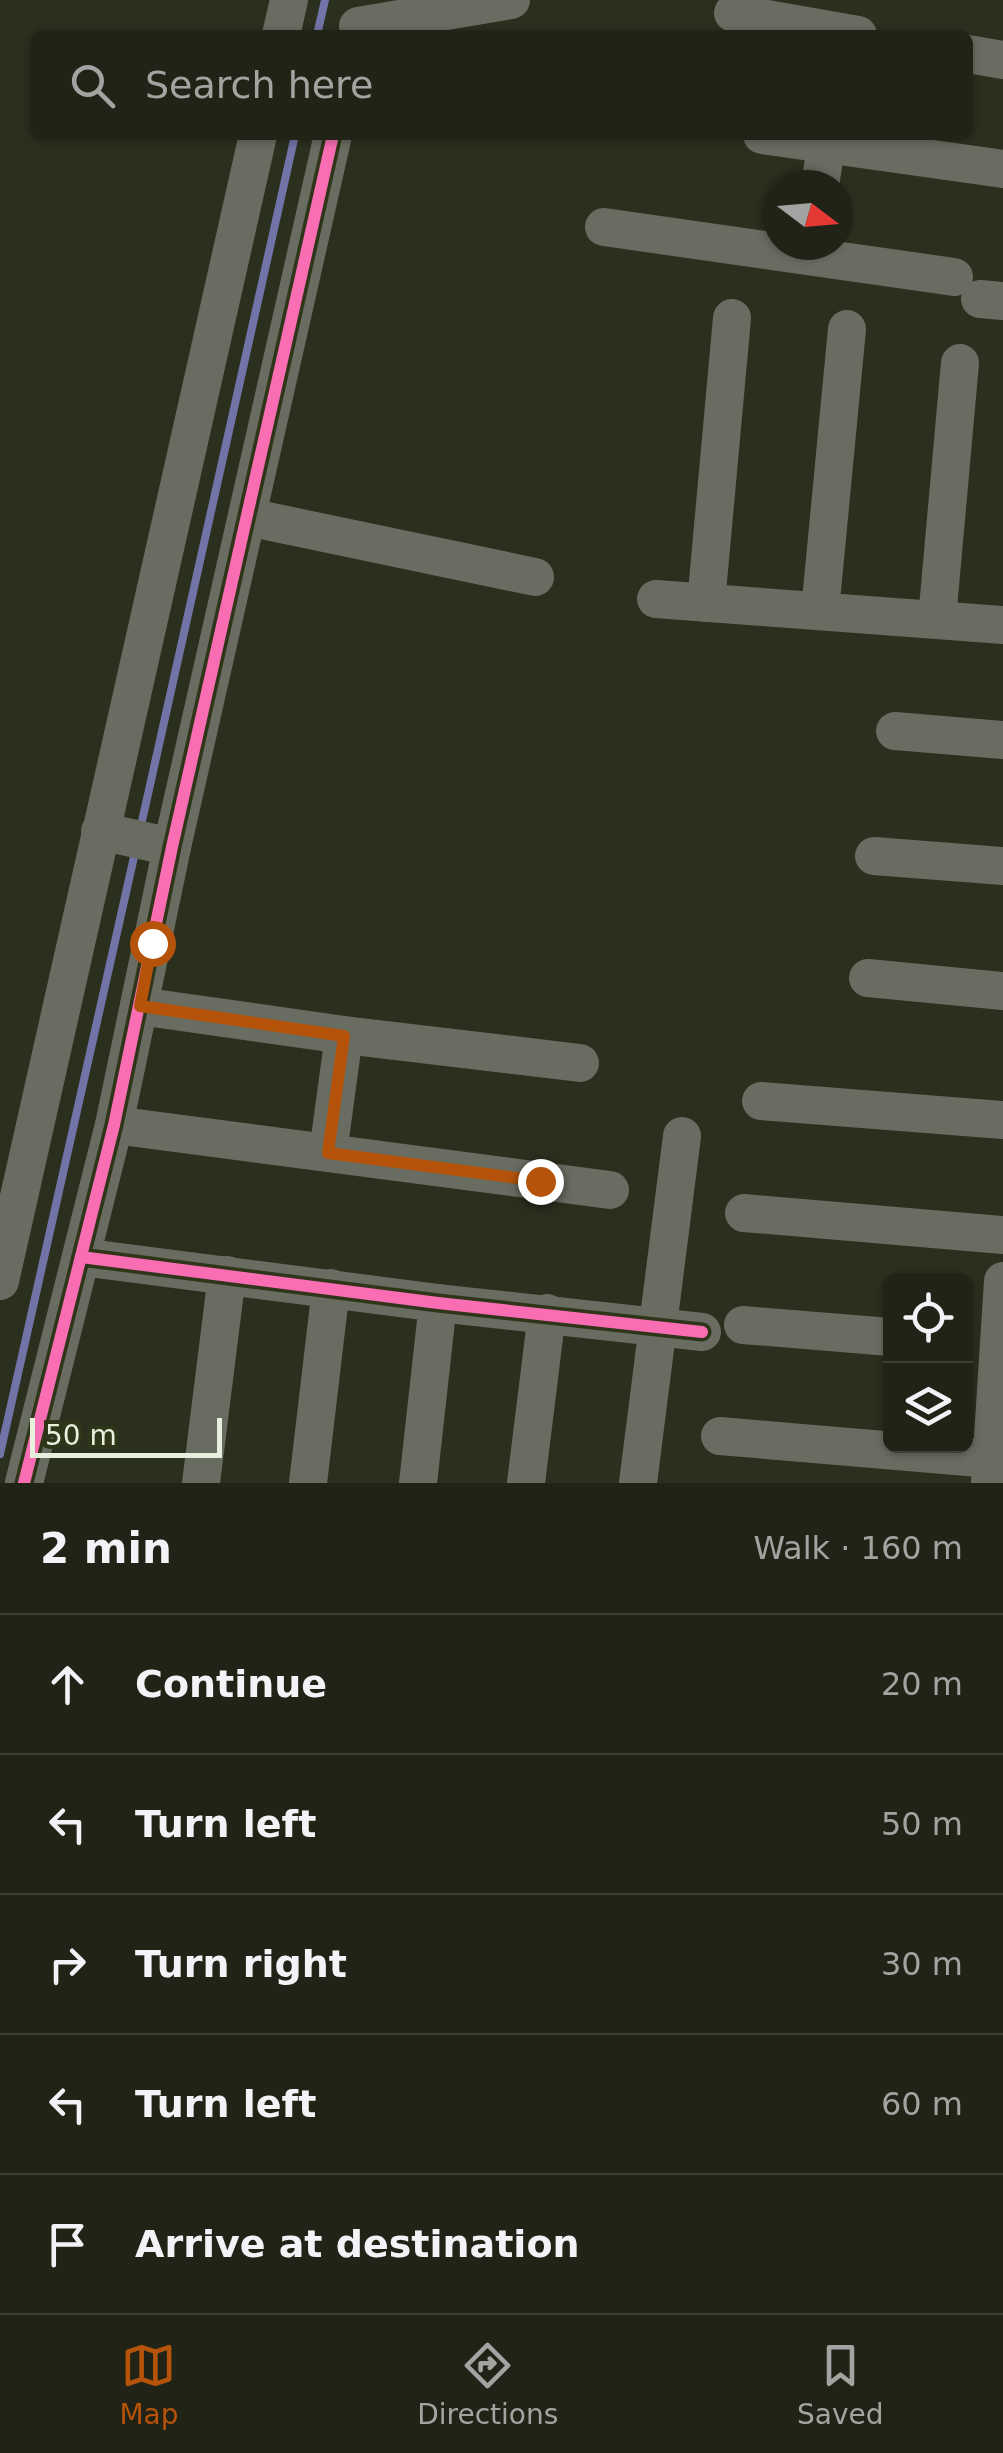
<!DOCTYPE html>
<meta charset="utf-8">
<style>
:root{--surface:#202316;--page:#282b1f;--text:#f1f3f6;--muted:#a2a4a1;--line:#3d4035;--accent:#b45309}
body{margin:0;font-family:"DejaVu Sans",sans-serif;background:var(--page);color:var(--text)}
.controls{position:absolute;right:30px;bottom:30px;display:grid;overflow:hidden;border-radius:15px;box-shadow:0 2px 8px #0004}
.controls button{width:90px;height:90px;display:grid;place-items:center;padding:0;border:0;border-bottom:2px solid var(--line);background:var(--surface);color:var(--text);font:50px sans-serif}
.compass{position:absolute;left:763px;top:170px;width:90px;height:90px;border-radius:50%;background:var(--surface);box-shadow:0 2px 8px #0004;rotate:106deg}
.scale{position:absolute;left:30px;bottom:25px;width:192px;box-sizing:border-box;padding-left:10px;border:5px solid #e9efdd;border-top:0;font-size:28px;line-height:35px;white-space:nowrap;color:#e9efdd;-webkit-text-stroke:8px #2e3518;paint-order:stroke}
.stop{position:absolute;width:30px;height:30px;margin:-22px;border:8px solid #b45309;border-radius:50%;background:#fff}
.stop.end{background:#b45309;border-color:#fff;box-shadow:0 2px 10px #0008}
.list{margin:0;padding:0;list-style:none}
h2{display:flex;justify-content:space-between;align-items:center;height:130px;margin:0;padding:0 40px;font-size:42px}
h2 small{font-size:32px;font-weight:400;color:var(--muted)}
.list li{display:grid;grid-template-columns:65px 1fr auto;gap:30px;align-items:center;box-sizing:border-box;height:140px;padding:0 40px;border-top:2px solid var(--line)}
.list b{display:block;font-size:38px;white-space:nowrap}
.list em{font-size:32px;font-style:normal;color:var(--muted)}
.icon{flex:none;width:55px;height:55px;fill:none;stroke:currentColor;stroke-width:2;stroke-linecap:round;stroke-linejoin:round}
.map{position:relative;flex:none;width:1003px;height:1483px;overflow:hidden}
.search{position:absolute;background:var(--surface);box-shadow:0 2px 8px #0004;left:30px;right:30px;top:30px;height:110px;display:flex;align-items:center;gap:25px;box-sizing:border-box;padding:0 35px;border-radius:15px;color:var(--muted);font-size:38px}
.sheet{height:830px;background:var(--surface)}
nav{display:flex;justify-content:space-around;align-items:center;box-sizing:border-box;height:140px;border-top:2px solid var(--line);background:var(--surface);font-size:28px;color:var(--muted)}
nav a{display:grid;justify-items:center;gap:5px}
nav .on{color:var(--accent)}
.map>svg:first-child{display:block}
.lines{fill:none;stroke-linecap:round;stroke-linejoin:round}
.stream{stroke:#7273a6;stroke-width:8}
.minor{stroke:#696c61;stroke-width:38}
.cycleway-casing{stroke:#2e3518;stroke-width:19}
.cycleway{stroke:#f96db3;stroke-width:12}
.route{stroke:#b45309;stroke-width:12}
</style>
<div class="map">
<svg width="1003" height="1483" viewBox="0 0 1003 1483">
<rect width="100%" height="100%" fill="#2a2f1e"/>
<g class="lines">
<!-- stream -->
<g class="stream">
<path d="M317 35 325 0"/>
<path d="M140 830 295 135"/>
<path d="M0 1454 136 848"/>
</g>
<!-- minor -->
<g class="minor">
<path d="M733 13 858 35"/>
<path d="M358 26 511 0"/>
<path d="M281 35 289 0"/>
<path d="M968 54 1003 60"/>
<path d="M762 135 1003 169"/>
<path d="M820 185 828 135"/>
<path d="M604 227 954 277"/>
<path d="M980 299 1003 301"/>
<path d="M248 517 535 577"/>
<path d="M656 599 1003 625"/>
<path d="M706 603 732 318"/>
<path d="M820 611 847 329"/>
<path d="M937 619 960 363"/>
<path d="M895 731 1003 740"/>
<path d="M100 831 172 847"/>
<path d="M874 856 1003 866"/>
<path d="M868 978 1003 991"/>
<path d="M139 1006 344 1035 580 1063"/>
<path d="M761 1101 1003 1120"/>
<path d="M114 1125 610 1190"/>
<path d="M328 1153 344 1035"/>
<path d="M744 1213 1003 1235"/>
<path d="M81 1257 438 1303 702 1332"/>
<path d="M0 1281 258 135"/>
<path d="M743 1325 890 1337"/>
<path d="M720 1436 1003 1460"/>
<path d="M24 1483 114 1125 172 847 333 135"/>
<path d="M201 1483 227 1275"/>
<path d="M308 1483 331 1288"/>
<path d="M418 1483 438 1303"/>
<path d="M526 1483 547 1313"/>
<path d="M638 1483 682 1136"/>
<path d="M990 1483 1003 1281"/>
</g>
<defs>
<g id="cycleway">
<path d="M81 1257 438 1303 702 1332"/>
<path d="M24 1483 114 1125 172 847 333 135"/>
</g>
</defs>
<!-- cycleway casing -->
<use href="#cycleway" class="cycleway-casing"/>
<!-- cycleway -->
<use href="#cycleway" class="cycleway"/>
</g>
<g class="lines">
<!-- route -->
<path class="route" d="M152 943 140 1006 344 1036 328 1153 540 1181"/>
</g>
</svg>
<div class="controls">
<button><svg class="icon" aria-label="locate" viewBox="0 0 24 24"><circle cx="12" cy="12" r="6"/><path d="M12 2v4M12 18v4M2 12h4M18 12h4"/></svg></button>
<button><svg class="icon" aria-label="layers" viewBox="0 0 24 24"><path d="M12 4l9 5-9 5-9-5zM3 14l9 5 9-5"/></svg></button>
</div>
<svg class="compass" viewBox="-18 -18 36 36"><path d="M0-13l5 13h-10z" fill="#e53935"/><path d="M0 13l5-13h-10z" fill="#a2a4a1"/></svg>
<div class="scale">50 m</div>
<div class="stop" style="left:152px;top:943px"></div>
<div class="stop end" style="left:540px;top:1181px"></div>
<div class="search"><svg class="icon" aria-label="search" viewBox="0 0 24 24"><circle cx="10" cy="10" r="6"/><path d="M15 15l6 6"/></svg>Search here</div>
</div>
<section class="sheet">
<h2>2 min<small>Walk · 160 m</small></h2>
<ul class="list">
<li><svg class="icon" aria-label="ahead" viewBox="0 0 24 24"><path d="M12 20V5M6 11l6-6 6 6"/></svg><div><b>Continue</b></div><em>20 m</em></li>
<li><svg class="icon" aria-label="left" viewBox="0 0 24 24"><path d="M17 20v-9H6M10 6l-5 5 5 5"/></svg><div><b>Turn left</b></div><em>50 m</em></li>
<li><svg class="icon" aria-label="right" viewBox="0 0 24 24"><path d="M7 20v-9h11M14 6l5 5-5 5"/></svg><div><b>Turn right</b></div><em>30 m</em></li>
<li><svg class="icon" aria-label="left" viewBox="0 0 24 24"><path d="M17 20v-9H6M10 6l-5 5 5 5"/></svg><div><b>Turn left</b></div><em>60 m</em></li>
<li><svg class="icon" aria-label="arrive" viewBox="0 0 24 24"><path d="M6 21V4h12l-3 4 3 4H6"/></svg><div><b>Arrive at destination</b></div></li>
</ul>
</section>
<nav>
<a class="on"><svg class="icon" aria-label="map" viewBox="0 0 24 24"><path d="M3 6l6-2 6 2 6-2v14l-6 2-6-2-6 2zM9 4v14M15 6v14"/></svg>Map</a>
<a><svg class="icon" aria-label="directions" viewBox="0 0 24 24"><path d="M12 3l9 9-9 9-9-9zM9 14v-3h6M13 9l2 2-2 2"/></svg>Directions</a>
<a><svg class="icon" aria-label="saved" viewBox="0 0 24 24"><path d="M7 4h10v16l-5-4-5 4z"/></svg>Saved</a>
</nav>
